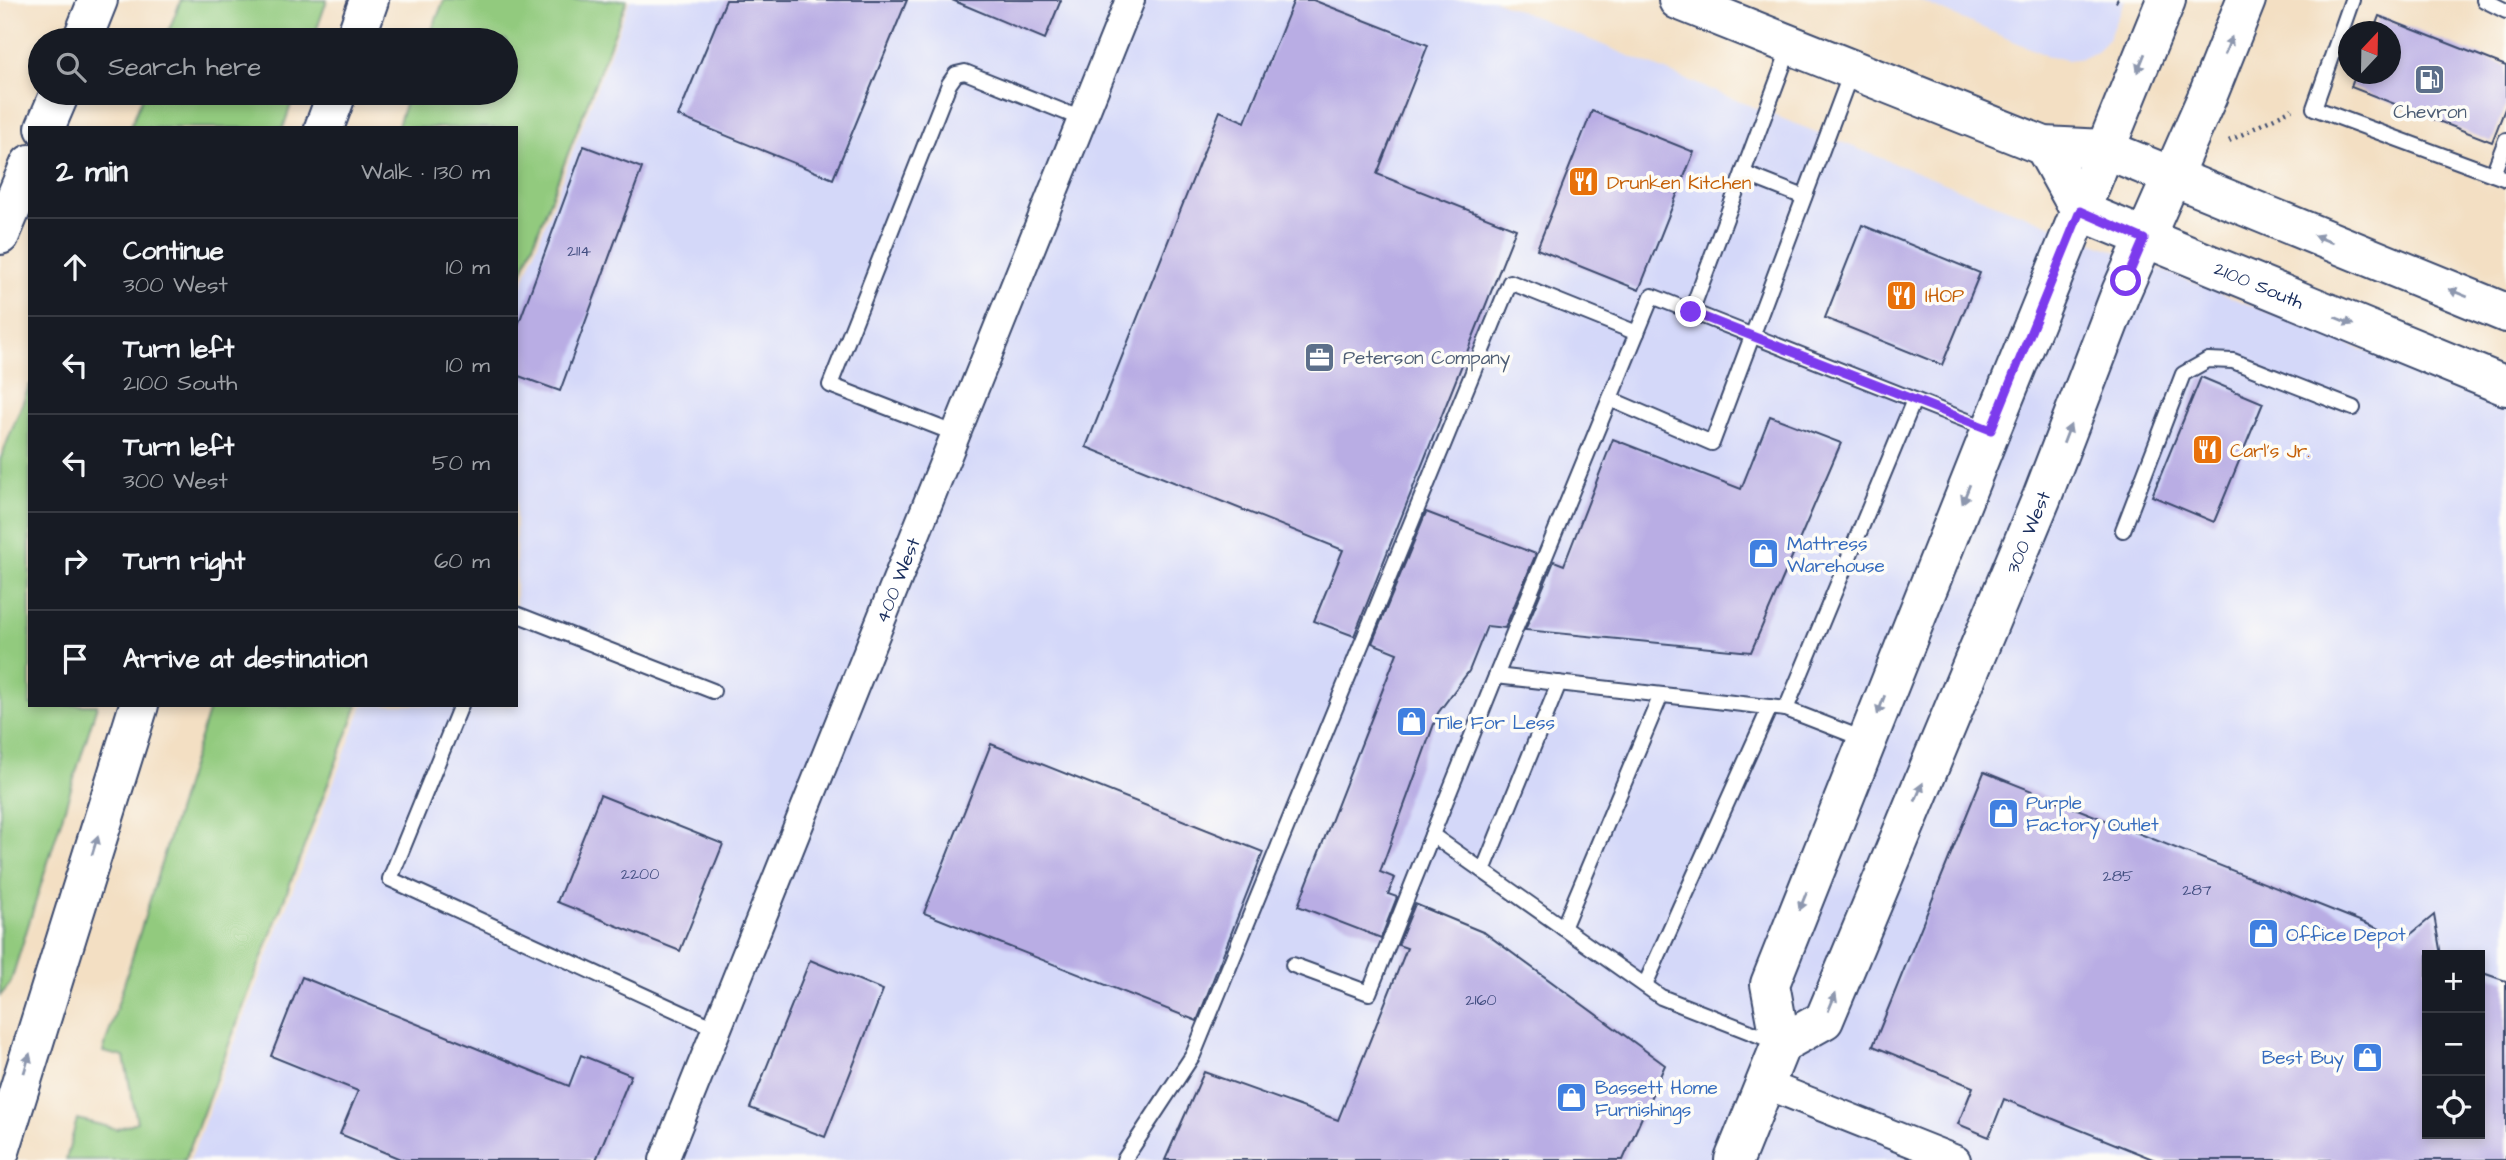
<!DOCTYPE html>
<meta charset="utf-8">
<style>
:root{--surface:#171b24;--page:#20242c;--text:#f1f3f6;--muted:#9ea1a6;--line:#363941}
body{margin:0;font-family:"Architects Daughter",sans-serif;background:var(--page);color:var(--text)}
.controls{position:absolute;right:21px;bottom:21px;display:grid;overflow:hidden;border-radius:0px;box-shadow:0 4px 10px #0003}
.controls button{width:63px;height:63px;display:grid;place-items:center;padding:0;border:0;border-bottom:2px solid var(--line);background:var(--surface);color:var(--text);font:35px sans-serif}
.compass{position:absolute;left:2338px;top:21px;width:63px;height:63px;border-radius:50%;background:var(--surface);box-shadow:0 4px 10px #0003;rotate:22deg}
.stop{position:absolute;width:21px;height:21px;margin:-16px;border:5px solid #7c3aed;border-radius:50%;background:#fff}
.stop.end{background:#7c3aed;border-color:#fff;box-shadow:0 2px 7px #0008}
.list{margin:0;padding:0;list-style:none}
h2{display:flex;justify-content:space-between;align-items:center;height:91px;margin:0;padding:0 28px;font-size:30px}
h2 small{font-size:23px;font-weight:400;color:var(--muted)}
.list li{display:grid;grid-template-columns:46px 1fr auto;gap:21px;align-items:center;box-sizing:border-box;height:98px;padding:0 28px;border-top:2px solid var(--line)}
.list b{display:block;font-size:26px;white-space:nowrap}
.list p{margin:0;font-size:23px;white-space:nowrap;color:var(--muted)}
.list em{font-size:23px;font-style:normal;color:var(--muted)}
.icon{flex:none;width:38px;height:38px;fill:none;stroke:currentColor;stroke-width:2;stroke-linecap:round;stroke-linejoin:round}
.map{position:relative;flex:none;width:2506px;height:1160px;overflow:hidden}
.search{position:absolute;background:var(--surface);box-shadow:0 4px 10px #0003;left:28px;top:28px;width:490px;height:77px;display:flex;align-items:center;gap:18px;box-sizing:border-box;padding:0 24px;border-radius:38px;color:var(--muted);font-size:26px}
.panel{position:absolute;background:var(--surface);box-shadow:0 4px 10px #0003;left:28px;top:126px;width:490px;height:581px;border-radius:0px}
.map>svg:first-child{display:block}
.built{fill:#d4d8f9;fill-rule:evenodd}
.green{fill:#92ca7e;stroke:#567c6e;stroke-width:2}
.building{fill:#b9ade4}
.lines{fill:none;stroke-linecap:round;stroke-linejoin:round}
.lane-casing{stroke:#3b496d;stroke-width:18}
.street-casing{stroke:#3b496d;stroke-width:32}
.secondary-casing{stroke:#3b496d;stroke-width:42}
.highway-casing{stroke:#3b496d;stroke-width:42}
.path{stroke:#3b496d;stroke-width:4.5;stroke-dasharray:2 5;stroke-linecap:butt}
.lane{stroke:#fff;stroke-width:14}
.street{stroke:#fff;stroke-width:28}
.secondary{stroke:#fff;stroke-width:38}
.highway{stroke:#fff;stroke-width:38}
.oneway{fill:#8d97ae}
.route{stroke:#7c3aed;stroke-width:9}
.labels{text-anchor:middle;stroke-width:7;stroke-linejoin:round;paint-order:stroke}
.number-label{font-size:16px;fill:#424e80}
.service-label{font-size:19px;fill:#4e5e75;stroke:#fdfcf7}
.food-label{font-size:19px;fill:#c56008;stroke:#fdfcf7;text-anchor:start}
.street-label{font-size:19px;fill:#1b2f5e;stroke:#fdfcf7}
.shop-label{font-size:19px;fill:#366cbe;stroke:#fdfcf7;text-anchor:start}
</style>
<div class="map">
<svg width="2506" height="1160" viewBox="0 0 2506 1160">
<rect width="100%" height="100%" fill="#fdfcf7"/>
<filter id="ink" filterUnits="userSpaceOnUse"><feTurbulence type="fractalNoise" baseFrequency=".0143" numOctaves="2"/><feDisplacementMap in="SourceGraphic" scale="14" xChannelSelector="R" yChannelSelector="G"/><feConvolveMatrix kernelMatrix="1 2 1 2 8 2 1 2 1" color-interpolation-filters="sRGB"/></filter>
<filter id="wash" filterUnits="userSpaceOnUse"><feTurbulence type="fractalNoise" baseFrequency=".00686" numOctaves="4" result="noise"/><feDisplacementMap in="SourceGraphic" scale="28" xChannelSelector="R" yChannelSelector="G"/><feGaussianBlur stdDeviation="1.57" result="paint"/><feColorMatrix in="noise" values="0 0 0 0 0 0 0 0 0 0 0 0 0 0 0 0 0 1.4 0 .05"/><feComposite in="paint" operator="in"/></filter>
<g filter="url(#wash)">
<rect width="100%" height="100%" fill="#f3dfc3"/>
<!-- built -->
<g class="built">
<path d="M630 0H1494L1726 96 2506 407V1160H190L363 705H516V301ZM2427 955H2480V1134H2427Z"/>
<path d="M1918 0H2125L2108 39 2096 52 2084 58 2067 60 2048 56Z"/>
</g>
<!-- green -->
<g class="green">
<path d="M181 0H327L313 40H165Z"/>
<path d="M444 0H627L516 289V128H397L409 93H506V40H428Z"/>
<path d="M144 93H295L283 128H130Z"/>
<path d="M30 384V705H97L10 984 0 996V460Z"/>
<path d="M210 705H358L185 1160H66L77 1119 117 1129 137 1122 124 1057 103 1052Z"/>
</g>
<g id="blocks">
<!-- building -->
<g class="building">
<path d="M726 0H907L833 179 678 116Z"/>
<path d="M952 0H1061L1045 39Z"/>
<path d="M1294 0H1313L1428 45 1377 174 1516 229 1354 636 1314 621 1343 550 1086 447 1220 111 1245 122Z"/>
<path d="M2379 16 2506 66V106L2492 142 2351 87 2356 74H2390V32H2373Z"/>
<path d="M1592 111 1694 152 1639 290 1537 249Z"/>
<path d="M584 146 642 168 560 391 516 375V331Z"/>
<path d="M1862 225 1980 273 1942 365 1825 318Z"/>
<path d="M2201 377 2263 403 2214 522 2152 496Z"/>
<path d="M1770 416 1841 443 1751 652 1525 630 1554 561 1564 565 1613 439 1741 489Z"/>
<path d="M1426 512 1536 554 1505 628 1487 626 1469 671 1438 713 1380 872 1395 878 1388 894 1397 897 1381 938 1298 906 1397 653 1372 643Z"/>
<path d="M991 744 1263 852 1197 1021 924 913Z"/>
<path d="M1984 772 2405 939 2434 915 2441 955H2427V1134H2480V972L2506 981V1160H2155L2004 1099 1989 1137 1958 1124 1973 1087 1873 1046Z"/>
<path d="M600 795 723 844 680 951 557 902Z"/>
<path d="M1415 904 1485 933 1665 1065 1623 1160H1165L1204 1072 1338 1120 1407 948 1398 945Z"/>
<path d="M810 960 883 990 825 1137 750 1108Z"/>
<path d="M302 977 569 1086 581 1055 631 1075 596 1160H403L340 1134 358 1091 271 1056Z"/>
</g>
</g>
</g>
<g filter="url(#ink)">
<use href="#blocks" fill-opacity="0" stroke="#3b496d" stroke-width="2"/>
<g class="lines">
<defs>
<g id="lane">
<path d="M2352 0 2314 108 2506 179"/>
<path d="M2484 0 2506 11"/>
<path d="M1743 173 1804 197"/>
<path d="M2493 174 2506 140"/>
<path d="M1691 312 1790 47"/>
<path d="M1610 399 1712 443 1852 70"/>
<path d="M956 434 830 385 949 84 956 74 965 72 1082 119"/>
<path d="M2123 530 2183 374 2208 360 2233 361 2353 408"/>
<path d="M516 614 713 691"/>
<path d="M1496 676 1652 296 1988 429"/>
<path d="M461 705 390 879 717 1029"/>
<path d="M1786 709 1914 400"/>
<path d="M1483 871 1559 683"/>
<path d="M1563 928 1661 695"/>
<path d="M1293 965 1369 993 1432 835"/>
<path d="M1645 985 1770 707"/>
<path d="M1776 1042 1661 997 1432 835 1496 676 1786 709 1866 740"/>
<path d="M1124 1160 1193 1055 1510 282 1637 333"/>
</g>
<g id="street">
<path d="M1765 1084 1956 1160"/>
<path id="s1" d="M664 1160 1130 0"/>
</g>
<g id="secondary">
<path d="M1678 0 2044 146 2105 149 2506 313"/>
<path id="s2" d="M2044 146 2080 211 2506 386"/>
<path id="s3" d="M1781 1044 1824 1020 2042 497 2121 292 2208 95 2246 0"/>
<path d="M1734 1160 1781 1044 1770 984 1991 430 2166 0"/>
</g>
<g id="highway">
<path d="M82 40 98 0"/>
<path d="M355 40 369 0"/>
<path d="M45 128 60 93"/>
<path d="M324 128 337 93"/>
<path d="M0 235 30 164"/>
<path d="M0 1151 139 705"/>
</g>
</defs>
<!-- lane casing -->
<use href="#lane" class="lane-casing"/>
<!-- street casing -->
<use href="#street" class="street-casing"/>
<!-- secondary casing -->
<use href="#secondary" class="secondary-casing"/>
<!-- highway casing -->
<use href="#highway" class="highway-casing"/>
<!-- path -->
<g class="path">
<path d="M2116 0 2120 2"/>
<path d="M2229 141 2292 109"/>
</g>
<!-- lane -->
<use href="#lane" class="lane"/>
<!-- street -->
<use href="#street" class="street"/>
<!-- secondary -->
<use href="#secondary" class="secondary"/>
<!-- highway -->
<use href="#highway" class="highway"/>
</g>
<!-- one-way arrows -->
<defs><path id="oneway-solid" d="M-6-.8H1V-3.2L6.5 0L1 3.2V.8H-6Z" transform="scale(1.75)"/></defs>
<g class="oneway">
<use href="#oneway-solid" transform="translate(2228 46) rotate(-68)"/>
<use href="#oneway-solid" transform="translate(2141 63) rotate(112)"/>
<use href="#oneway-solid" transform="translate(2323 239) rotate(-158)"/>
<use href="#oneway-solid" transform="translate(2458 293) rotate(-158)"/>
<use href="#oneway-solid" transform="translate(2344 321) rotate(22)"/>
<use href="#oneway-solid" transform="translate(2067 434) rotate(-69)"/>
<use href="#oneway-solid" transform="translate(1966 494) rotate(112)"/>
<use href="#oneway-solid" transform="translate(1881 705) rotate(111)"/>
<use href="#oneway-solid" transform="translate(1919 792) rotate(-67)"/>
<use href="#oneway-solid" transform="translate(95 845) rotate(-73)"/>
<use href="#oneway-solid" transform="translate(1803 901) rotate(112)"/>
<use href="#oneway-solid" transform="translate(1832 1002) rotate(-68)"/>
<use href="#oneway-solid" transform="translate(27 1063) rotate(-73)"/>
</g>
</g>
<g class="lines" filter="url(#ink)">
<!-- route -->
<path class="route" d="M1691 312 1991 430 2080 211 2144 239 2126 281"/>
</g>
<!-- icons -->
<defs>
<symbol id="fuel-square" viewBox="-11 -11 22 22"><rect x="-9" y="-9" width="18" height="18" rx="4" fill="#5c6f8a" stroke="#fdfcf7"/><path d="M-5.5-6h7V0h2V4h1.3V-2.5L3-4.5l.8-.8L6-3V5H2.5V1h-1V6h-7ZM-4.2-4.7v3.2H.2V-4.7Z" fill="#fff"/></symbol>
<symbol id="restaurant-square" viewBox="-11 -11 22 22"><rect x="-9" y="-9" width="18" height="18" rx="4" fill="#e8710a" stroke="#fdfcf7"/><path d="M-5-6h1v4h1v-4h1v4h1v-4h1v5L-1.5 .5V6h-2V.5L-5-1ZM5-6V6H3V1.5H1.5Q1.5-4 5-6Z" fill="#fff"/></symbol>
<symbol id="office-square" viewBox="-11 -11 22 22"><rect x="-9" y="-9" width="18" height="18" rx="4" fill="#5c6f8a" stroke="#fdfcf7"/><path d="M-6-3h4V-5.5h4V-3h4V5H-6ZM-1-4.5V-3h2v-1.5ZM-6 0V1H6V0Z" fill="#fff"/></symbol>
<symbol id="shop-square" viewBox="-11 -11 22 22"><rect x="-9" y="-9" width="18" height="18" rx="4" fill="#3f7fe0" stroke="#fdfcf7"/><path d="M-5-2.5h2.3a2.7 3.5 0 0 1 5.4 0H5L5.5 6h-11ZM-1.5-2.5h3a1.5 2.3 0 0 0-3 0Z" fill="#fff"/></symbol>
</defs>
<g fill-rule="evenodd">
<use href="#fuel-square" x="2412" y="62" width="35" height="35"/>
<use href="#restaurant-square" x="1566" y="164" width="35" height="35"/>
<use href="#restaurant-square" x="1884" y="278" width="35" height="35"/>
<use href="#office-square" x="1302" y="340" width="35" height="35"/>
<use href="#restaurant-square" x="2190" y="432" width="35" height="35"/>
<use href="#shop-square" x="1746" y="536" width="35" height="35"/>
<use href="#shop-square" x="1394" y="704" width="35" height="35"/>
<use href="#shop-square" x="1986" y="796" width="35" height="35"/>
<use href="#shop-square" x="2246" y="916" width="35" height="35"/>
<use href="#shop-square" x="2350" y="1040" width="35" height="35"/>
<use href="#shop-square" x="1554" y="1080" width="35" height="35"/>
</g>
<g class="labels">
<!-- number labels -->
<g class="number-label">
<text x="579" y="256">2114</text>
<text x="640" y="879">2200</text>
<text x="2118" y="881">285</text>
<text x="2197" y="895">287</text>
<text x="1481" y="1005">2160</text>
</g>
<!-- service labels -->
<g class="service-label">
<text x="2430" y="118">Chevron</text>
<text x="1343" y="364" text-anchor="start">Peterson Company</text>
</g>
<!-- food labels -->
<g class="food-label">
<text x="1607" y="189">Drunken Kitchen</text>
<text x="1925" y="302">IHOP</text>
<text x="2230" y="457">Carl's Jr.</text>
</g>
<!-- street labels -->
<g class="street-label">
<text dy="7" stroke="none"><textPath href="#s2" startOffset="268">2100 South</textPath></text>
<text dy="7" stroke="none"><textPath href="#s3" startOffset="578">300 West</textPath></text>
<text dy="7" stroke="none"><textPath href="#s1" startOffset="625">400 West</textPath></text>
</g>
<!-- shop labels -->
<g class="shop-label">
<text x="1787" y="550">Mattress<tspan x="1787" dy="22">Warehouse</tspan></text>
<text x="1435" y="729">Tile For Less</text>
<text x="2026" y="809">Purple<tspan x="2026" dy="22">Factory Outlet</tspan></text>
<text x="2286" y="941">Office Depot</text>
<text x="2344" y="1064" text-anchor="end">Best Buy</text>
<text x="1595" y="1094">Bassett Home<tspan x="1595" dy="22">Furnishings</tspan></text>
</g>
</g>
</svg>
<div class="controls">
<button>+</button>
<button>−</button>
<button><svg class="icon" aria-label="locate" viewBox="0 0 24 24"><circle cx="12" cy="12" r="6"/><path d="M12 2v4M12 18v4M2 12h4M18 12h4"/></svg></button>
</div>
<svg class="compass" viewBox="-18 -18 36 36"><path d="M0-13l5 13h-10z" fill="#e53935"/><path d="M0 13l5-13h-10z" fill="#9ea1a6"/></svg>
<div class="stop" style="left:2126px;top:281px"></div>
<div class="stop end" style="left:1691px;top:312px"></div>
<div class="search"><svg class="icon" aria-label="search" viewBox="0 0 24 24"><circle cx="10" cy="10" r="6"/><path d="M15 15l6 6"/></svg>Search here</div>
<section class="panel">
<h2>2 min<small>Walk · 130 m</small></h2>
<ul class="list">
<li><svg class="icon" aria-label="ahead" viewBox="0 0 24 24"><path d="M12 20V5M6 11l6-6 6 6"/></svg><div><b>Continue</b><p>300 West</p></div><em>10 m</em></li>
<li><svg class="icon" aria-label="left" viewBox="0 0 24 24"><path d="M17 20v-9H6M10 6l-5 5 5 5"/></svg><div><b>Turn left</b><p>2100 South</p></div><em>10 m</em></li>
<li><svg class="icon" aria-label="left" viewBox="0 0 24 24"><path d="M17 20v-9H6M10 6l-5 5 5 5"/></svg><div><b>Turn left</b><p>300 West</p></div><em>50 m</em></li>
<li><svg class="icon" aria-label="right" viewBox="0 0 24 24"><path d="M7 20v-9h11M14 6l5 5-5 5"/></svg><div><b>Turn right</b></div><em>60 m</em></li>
<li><svg class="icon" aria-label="arrive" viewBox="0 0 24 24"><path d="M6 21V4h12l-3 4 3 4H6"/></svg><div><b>Arrive at destination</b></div></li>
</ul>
</section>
</div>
